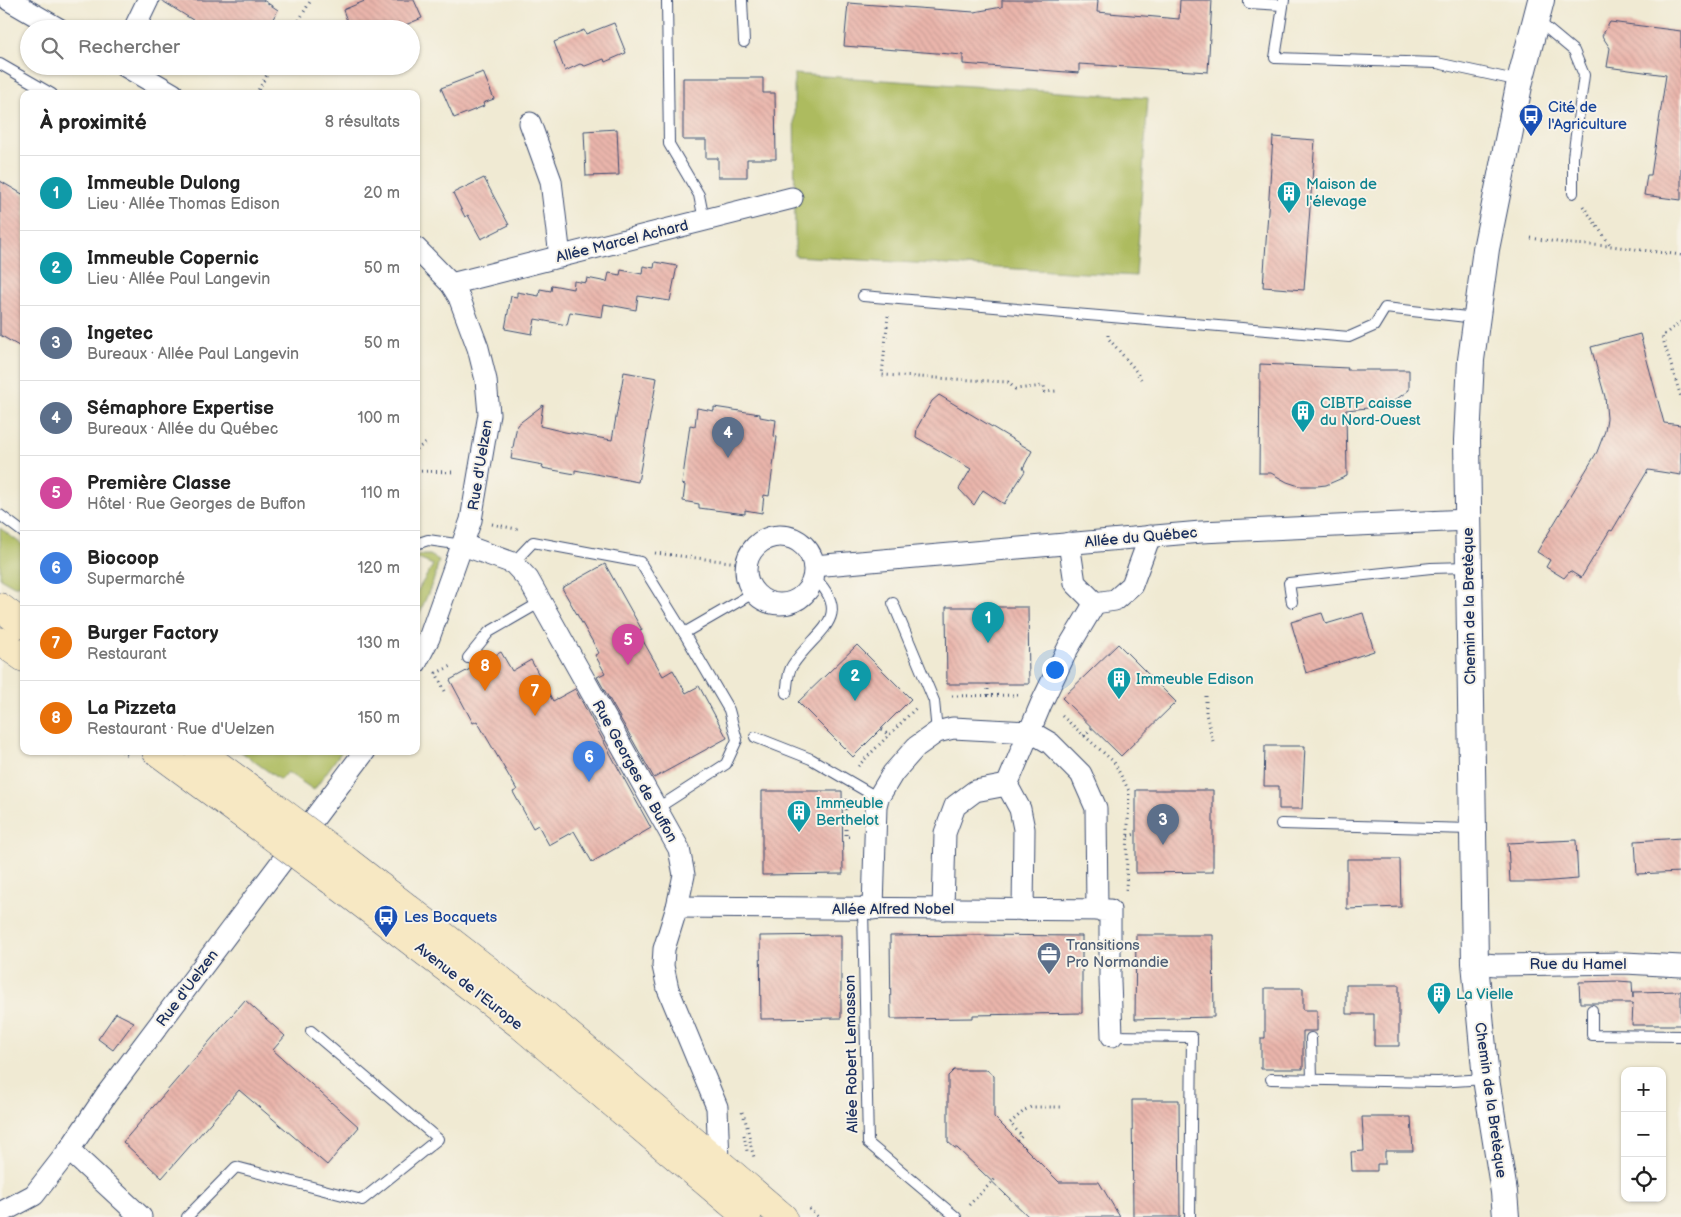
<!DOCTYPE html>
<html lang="fr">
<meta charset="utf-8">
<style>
:root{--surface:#fff;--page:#f6f6f6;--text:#222;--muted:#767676;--line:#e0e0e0;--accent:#1a73e8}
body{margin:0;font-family:"Balsamiq Sans",sans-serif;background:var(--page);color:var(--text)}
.controls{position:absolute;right:15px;bottom:15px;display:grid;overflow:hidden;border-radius:10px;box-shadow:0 1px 4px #0004}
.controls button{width:45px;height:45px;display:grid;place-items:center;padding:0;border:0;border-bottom:1px solid var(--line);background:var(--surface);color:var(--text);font:25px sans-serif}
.you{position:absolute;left:1054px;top:669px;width:18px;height:18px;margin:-12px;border:4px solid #fff;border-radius:50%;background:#1a73e8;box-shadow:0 0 0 8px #1a73e833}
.badge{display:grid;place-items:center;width:32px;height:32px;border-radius:50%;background:var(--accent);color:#fff;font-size:16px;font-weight:700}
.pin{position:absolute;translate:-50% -41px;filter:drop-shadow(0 1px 2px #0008)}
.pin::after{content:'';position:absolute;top:26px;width:18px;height:15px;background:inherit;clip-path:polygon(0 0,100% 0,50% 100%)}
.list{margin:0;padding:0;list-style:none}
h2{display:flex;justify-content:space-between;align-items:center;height:65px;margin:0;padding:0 20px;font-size:21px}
h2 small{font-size:16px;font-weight:400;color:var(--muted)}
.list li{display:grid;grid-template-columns:32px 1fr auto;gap:15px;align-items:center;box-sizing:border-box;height:75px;padding:0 20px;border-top:1px solid var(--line)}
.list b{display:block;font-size:19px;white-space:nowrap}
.list p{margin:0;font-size:16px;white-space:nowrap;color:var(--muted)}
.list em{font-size:16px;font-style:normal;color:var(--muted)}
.icon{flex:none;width:28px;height:28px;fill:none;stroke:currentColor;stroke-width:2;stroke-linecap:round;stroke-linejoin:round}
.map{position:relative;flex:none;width:1681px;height:1217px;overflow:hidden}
.search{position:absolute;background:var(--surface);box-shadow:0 1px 4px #0004;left:20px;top:20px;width:400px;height:55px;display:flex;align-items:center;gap:12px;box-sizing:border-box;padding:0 18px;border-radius:28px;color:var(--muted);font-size:19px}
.panel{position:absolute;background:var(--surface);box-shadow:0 1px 4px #0004;left:20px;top:90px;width:400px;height:665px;border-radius:10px}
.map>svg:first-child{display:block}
.green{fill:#adbb5e;stroke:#64755e}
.building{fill:url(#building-back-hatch)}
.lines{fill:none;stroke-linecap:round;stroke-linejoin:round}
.service-casing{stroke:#3b4b70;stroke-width:12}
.minor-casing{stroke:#3b4b70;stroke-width:23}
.tertiary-casing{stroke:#3b4b70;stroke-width:28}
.secondary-casing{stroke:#3b4b70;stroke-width:29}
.path{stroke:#3b4b70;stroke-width:3;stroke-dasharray:1 4;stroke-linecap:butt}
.service{stroke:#fff;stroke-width:10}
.minor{stroke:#fff;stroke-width:21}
.tertiary{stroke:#fff;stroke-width:26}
.secondary{stroke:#f7e8c3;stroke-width:28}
.secondary-bridge-casing{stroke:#3b4b70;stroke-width:29;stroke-linecap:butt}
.secondary-bridge{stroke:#f7e8c3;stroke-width:28}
.labels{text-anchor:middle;stroke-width:4;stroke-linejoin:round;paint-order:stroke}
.transit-label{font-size:15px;fill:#164399;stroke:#f7f3e8;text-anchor:start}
.culture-label{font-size:15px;fill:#0d838f;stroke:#f7f3e8;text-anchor:start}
.street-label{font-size:15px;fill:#1b2f5e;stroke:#f7f3e8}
.service-label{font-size:15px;fill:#4e5e75;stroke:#f7f3e8;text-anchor:start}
</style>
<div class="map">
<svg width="1681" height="1217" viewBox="0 0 1681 1217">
<defs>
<pattern id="building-back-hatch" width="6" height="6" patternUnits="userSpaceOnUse" patternTransform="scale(1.25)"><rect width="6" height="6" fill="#eab5ab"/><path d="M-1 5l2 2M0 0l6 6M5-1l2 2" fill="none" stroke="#c89c96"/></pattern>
</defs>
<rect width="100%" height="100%" fill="#f7f3e8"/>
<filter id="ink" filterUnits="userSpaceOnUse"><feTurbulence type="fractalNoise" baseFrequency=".02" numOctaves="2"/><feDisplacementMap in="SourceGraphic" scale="10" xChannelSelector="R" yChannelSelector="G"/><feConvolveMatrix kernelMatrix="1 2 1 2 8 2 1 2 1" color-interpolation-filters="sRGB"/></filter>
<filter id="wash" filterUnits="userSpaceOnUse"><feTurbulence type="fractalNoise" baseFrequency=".0096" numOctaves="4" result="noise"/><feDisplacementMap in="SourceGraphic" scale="20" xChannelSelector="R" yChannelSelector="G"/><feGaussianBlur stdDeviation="1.12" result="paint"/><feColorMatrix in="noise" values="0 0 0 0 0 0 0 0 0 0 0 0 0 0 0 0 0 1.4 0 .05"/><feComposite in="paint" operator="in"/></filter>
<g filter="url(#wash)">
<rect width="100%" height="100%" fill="#f0ead3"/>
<!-- green -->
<g class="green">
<path d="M794 74 1148 98 1136 276 795 256Z"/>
<path d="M0 528 24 546V583L14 586 0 578Z"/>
<path d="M419 555H430L439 560 434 579 416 622V593L433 565 416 558Z"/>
<path d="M240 751H342L314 790 287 772 280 780Z"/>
</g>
<g id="blocks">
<!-- building -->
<g class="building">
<path d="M161 0H263L278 10 267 29H207Z"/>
<path d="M367 0H414L422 18 396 29H350L343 10Z"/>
<path d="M1002 0H1098L1097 12 1179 19 1180 0H1212L1208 72 1079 64V73L963 64V55L844 46 848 3 974 12 1002 7Z"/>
<path d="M1610 22 1681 31V200L1644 195 1647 175H1651L1666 75 1607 67 1610 48 1602 36Z"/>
<path d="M614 23 626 53 605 62 604 59 585 66 580 64 565 71 554 42 584 30 586 34Z"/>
<path d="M483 72 494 99 483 103 484 106 454 118 441 88Z"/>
<path d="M683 78H763V93H775L776 159H747V177H718V158H706V140H683Z"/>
<path d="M617 129 619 175 586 176 584 131Z"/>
<path d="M1273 137 1315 140 1304 290 1263 287Z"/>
<path d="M484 178 509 225 481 239 468 215 465 217 453 193Z"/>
<path d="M0 181 24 195V349L0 335Z"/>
<path d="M655 262 677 266 670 301 638 296 636 310 604 304 602 317 570 312 567 325 535 319 532 334 505 329 511 296 517 297V292L539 296 540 289 551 291 552 285 573 289 574 281 586 283 587 278 607 282 609 273 620 275 621 270 642 274 643 266 654 268Z"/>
<path d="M1640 334 1664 423 1681 425V475L1648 470 1612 531 1610 530 1581 578 1570 571 1564 578 1546 567 1550 560 1537 552 1597 452 1605 431 1607 418 1605 397 1591 347Z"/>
<path d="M1260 364 1348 368 1347 370H1409V390L1394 401 1379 407 1346 410 1347 476 1326 485 1317 486H1299L1287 482 1271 473H1259Z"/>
<path d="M624 372 657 378 638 482 575 470V474L542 468 543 465 511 459 517 425 543 405 540 426 565 432 612 440Z"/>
<path d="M939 395 1032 451 1023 468 1025 471 1004 504 983 490 974 505 959 489 971 469 916 437 917 428 932 401Z"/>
<path d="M714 407 760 414V417L776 420 774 436 777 437 769 496 764 495 762 513 745 510V514L699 508V504L683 501 685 485 682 484 690 425 695 426 697 408 714 411Z"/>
<path d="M605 564 642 630 638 632 663 676 673 670 686 693 699 686 727 738 654 778 597 677 605 673 595 655 599 653 562 588Z"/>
<path d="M946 607H1028L1029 684H947Z"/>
<path d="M1322 613 1326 624 1363 613 1374 651 1306 673 1291 622Z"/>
<path d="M1118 644 1176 702 1121 756 1062 698Z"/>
<path d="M857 645 911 699 853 757 798 702Z"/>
<path d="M501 652 512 671 531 660 553 701 575 689 651 828 592 862 574 831 549 845 538 825 533 828 513 792 517 790 477 721 473 723 450 680Z"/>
<path d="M1265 746H1305L1302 809H1279V786H1264Z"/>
<path d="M1136 790H1213V872L1136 873Z"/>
<path d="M762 791H842L843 874 762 875Z"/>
<path d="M1681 838V872L1637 874 1635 841Z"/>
<path d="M1576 840 1578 879 1539 882H1510L1508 843Z"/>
<path d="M1347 859H1400L1401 907 1347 909Z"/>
<path d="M841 935V1018L761 1019 760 936Z"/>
<path d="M973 935 1082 936V1013L973 1015V1018L891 1019 890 936Z"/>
<path d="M1136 935H1213L1214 1017 1135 1019Z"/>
<path d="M1618 981 1632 982 1633 998V992L1681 991V1025H1632L1633 1003H1580L1579 982Z"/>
<path d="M1346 985H1399V1046H1374V1014H1346Z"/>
<path d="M1265 988H1303V1010H1317V1031H1303V1069H1261V1038H1265Z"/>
<path d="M245 1000 285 1036 273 1050 359 1127 327 1165 239 1090 162 1178 123 1142Z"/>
<path d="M116 1013 134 1022 113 1050 98 1039Z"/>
<path d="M954 1070H987L994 1076V1117L1059 1182H1099L1120 1217H1029L957 1148H955L948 1142V1076Z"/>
<path d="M1132 1100H1179L1180 1217H1133Z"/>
<path d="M1362 1117H1411L1413 1151H1385V1164H1377V1171H1352L1351 1152 1364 1151Z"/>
</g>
</g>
</g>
<g filter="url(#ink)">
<use href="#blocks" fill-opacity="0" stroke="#3b4b70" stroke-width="1"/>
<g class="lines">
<defs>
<g id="service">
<path d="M667 0 669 144 699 195 704 220"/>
<path d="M742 0 744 42"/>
<path d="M1249 0V3L1283 5"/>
<path d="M1284 0 1275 58 1437 63 1520 81"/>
<path d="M1538 21 1574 51 1584 75 1573 157V193"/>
<path d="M0 64 52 94"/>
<path d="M863 296 1349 337 1374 326 1385 308 1476 318"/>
<path d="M0 515 24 533"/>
<path d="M416 544 428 540 463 545"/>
<path d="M513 563 533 542 640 562 684 633 729 710 737 740 726 764 656 809"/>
<path d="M1292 602 1289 583 1431 568 1468 567"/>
<path d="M893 603 934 701 937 732"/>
<path d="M684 633 755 592"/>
<path d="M468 658 489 632 541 602"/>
<path d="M786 693C788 685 787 673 792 666 814 631 856 619 814 577"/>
<path d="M755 737 811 759 878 798"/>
<path d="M1281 824 1471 829"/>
<path d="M863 909 868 1143 956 1217"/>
<path d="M1592 1010V1035L1681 1036"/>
<path d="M1112 1036 1192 1037 1190 1217"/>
<path d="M1311 1038 1312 1080"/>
<path d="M1271 1079 1438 1082 1485 1079"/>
<path d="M187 1217 236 1167 362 1200 438 1139 311 1031"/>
</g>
<g id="minor">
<path d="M9 0 59 29"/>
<path d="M134 29 148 0"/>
<path d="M125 66 173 94"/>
<path d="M530 123 551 181 560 257"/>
<path d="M416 248 451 284 459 297 478 348 486 380 489 414 471 520 429 638 416 663"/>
<path d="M451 284 792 198"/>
<circle cx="780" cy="570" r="34"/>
<path d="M1069 543 1075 583 1095 603"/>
<path d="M463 545 513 563 528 579 679 849 684 875 677 907 664 949 663 966 668 989 717 1107 719 1162"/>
<path d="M814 566 1201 532 1468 520"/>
<path d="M1095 603 1115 600 1132 585 1150 536"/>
<path d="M1007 785 1041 704 1068 648 1095 603"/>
<path d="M1007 785 1020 809 1024 829 1023 910"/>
<path d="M677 907 1110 910V981L1112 1036"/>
<path d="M873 909 876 806 878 798 893 773 916 747 937 732 953 728 1031 732 1050 743 1081 774 1096 808 1097 910"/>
<path d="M943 909 945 833 955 806 975 791 1007 785"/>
<path d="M1475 963 1496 965 1625 963 1681 966"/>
<path d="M69 1150 141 1217"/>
<path d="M0 1213 34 1195 69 1150 106 1095 365 751"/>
</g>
<path id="tertiary" d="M1506 1217 1504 1192 1486 1079 1475 963 1467 440 1471 360 1486 249 1520 81 1541 0"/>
<g id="secondary">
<path d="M0 607 24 625"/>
<path d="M0 641 24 658"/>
<path d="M156 751 251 821"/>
<path d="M199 751 266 800"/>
<path d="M346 860 542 1012 783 1217"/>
<path d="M332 881 519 1024 747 1217"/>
</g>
</defs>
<!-- service casing -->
<use href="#service" class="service-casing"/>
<!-- minor casing -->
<use href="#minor" class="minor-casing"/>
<!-- tertiary casing -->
<use href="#tertiary" class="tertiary-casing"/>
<!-- secondary casing -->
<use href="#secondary" class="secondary-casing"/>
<!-- path -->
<g class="path">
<path d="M294 29 311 0"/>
<path d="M256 94 272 66"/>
<path d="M1583 206 1611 246"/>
<path d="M1531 238 1570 244 1611 246 1681 255"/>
<path d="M888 316 882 375 1008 382 1015 389 1044 386 1045 392 1056 391"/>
<path d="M1681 322 1662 336 1681 397"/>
<path d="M1108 335V338L1133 367 1141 379"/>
<path d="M416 449 428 442"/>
<path d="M416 471 456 472"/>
<path d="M492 524 521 530"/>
<path d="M655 553 747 564"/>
<path d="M988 684V696"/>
<path d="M445 691 436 673 454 665"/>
<path d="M952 696 1020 695"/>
<path d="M1206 696V714L1213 741"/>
<path d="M1062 716 1114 762 1129 791 1126 892"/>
<path d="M882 729 888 735"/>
<path d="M1084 736 1092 728"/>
<path d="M122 751 130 757"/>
<path d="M858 766 917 707"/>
<path d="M846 799V837H852"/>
<path d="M1128 836 1136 834"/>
<path d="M742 1112C749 1127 749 1142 754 1157"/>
<path d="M744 1135 747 1151"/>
<path d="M1017 1141 1022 1136 1010 1123 1025 1110 1031 1107H1064"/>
<path d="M969 1205 995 1179"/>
<path d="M809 1209 818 1217"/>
</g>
<!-- service -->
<use href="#service" class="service"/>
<!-- minor -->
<use href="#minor" class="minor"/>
<!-- tertiary -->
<use href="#tertiary" class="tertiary"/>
<!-- secondary -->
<use href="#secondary" class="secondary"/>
<defs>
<g id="secondary-bridge">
<path d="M266 800 346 860"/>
<path d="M251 821 332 881"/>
</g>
</defs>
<!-- secondary-bridge casing -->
<use href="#secondary-bridge" class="secondary-bridge-casing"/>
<!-- secondary-bridge -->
<use href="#secondary-bridge" class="secondary-bridge"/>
</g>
</g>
<!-- icons -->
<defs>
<symbol id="bus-pin" viewBox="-11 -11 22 30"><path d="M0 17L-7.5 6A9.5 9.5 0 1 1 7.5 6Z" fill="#1a4fb4" stroke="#f7f3e8"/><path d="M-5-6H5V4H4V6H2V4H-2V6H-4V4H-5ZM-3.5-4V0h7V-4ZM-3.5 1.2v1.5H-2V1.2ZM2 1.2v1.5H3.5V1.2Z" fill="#fff"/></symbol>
<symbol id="building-pin" viewBox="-11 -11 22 30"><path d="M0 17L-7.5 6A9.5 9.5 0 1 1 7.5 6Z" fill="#0f9aa8" stroke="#f7f3e8"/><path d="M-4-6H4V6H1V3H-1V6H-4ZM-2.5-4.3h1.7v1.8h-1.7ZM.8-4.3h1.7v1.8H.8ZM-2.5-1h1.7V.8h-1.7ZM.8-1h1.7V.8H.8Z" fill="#fff"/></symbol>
<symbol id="office-pin" viewBox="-11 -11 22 30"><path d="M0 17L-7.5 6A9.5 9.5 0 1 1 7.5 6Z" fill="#5c6f8a" stroke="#f7f3e8"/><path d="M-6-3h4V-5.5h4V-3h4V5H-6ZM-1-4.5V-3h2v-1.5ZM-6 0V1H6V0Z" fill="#fff"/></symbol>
</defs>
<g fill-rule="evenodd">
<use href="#bus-pin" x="1517" y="102" width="28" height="38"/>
<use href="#building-pin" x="1275" y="179" width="28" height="38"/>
<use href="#building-pin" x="1289" y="398" width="28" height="38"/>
<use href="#building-pin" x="1105" y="665" width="28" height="38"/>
<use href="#building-pin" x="785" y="798" width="28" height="38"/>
<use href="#bus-pin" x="372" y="903" width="28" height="38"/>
<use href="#office-pin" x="1035" y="940" width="28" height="38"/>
<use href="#building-pin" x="1425" y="980" width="28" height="38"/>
</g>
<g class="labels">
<!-- transit labels -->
<g class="transit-label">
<text x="1548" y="112">Cité de<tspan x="1548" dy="17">l'Agriculture</tspan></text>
<text x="404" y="922">Les Bocquets</text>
</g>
<!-- culture labels -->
<g class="culture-label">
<text x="1306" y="189">Maison de<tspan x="1306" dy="17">l'élevage</tspan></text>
<text x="1320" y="408">CIBTP caisse<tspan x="1320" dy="17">du Nord-Ouest</tspan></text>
<text x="1136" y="684">Immeuble Edison</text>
<text x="816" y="808">Immeuble<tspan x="816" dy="17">Berthelot</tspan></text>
<text x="1456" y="999">La Vielle</text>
</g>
<!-- street labels -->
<g class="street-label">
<text transform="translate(622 241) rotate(-14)" y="5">Allée Marcel Achard</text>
<text transform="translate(480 465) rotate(-81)" y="5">Rue d'Uelzen</text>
<text transform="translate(1141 537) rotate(-5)" y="5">Allée du Québec</text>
<text transform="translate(1469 606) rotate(-91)" y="5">Chemin de la Bretèque</text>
<text transform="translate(635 771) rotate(61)" y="5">Rue Georges de Buffon</text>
<text x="893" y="914">Allée Alfred Nobel</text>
<text x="1578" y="969">Rue du Hamel</text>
<text transform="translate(469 986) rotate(38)" y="5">Avenue de l'Europe</text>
<text transform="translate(187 988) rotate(-53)" y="5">Rue d'Uelzen</text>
<text transform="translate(851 1054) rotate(-91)" y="5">Allée Robert Lemasson</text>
<text transform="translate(1491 1100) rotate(82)" y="5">Chemin de la Bretèque</text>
</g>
<!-- service labels -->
<g class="service-label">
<text x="1066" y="950">Transitions<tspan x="1066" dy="17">Pro Normandie</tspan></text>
</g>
</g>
</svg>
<div class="controls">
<button>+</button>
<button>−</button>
<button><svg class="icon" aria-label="locate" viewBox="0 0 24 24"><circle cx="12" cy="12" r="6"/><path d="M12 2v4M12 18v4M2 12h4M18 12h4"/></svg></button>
</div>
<div class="you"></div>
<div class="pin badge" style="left:988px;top:643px;background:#0f9aa8">1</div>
<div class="pin badge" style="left:855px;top:701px;background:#0f9aa8">2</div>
<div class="pin badge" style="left:1163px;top:845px;background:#5c6f8a">3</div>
<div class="pin badge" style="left:728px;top:458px;background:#5c6f8a">4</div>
<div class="pin badge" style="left:628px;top:665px;background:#d1479c">5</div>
<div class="pin badge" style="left:589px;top:782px;background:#3f7fe0">6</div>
<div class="pin badge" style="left:535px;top:716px;background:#e8710a">7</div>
<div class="pin badge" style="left:485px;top:691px;background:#e8710a">8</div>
<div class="search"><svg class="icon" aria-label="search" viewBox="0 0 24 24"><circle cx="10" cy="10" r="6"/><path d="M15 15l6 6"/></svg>Rechercher</div>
<section class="panel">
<h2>À proximité<small>8 résultats</small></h2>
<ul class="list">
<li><span class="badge" style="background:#0f9aa8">1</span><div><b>Immeuble Dulong</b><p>Lieu · Allée Thomas Edison</p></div><em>20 m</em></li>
<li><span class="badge" style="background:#0f9aa8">2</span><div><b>Immeuble Copernic</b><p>Lieu · Allée Paul Langevin</p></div><em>50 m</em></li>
<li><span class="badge" style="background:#5c6f8a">3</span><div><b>Ingetec</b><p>Bureaux · Allée Paul Langevin</p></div><em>50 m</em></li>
<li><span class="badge" style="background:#5c6f8a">4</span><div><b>Sémaphore Expertise</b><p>Bureaux · Allée du Québec</p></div><em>100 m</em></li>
<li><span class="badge" style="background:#d1479c">5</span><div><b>Première Classe</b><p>Hôtel · Rue Georges de Buffon</p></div><em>110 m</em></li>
<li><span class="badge" style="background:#3f7fe0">6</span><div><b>Biocoop</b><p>Supermarché</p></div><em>120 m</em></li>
<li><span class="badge" style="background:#e8710a">7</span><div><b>Burger Factory</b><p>Restaurant</p></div><em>130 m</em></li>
<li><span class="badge" style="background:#e8710a">8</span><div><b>La Pizzeta</b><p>Restaurant · Rue d'Uelzen</p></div><em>150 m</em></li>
</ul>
</section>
</div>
